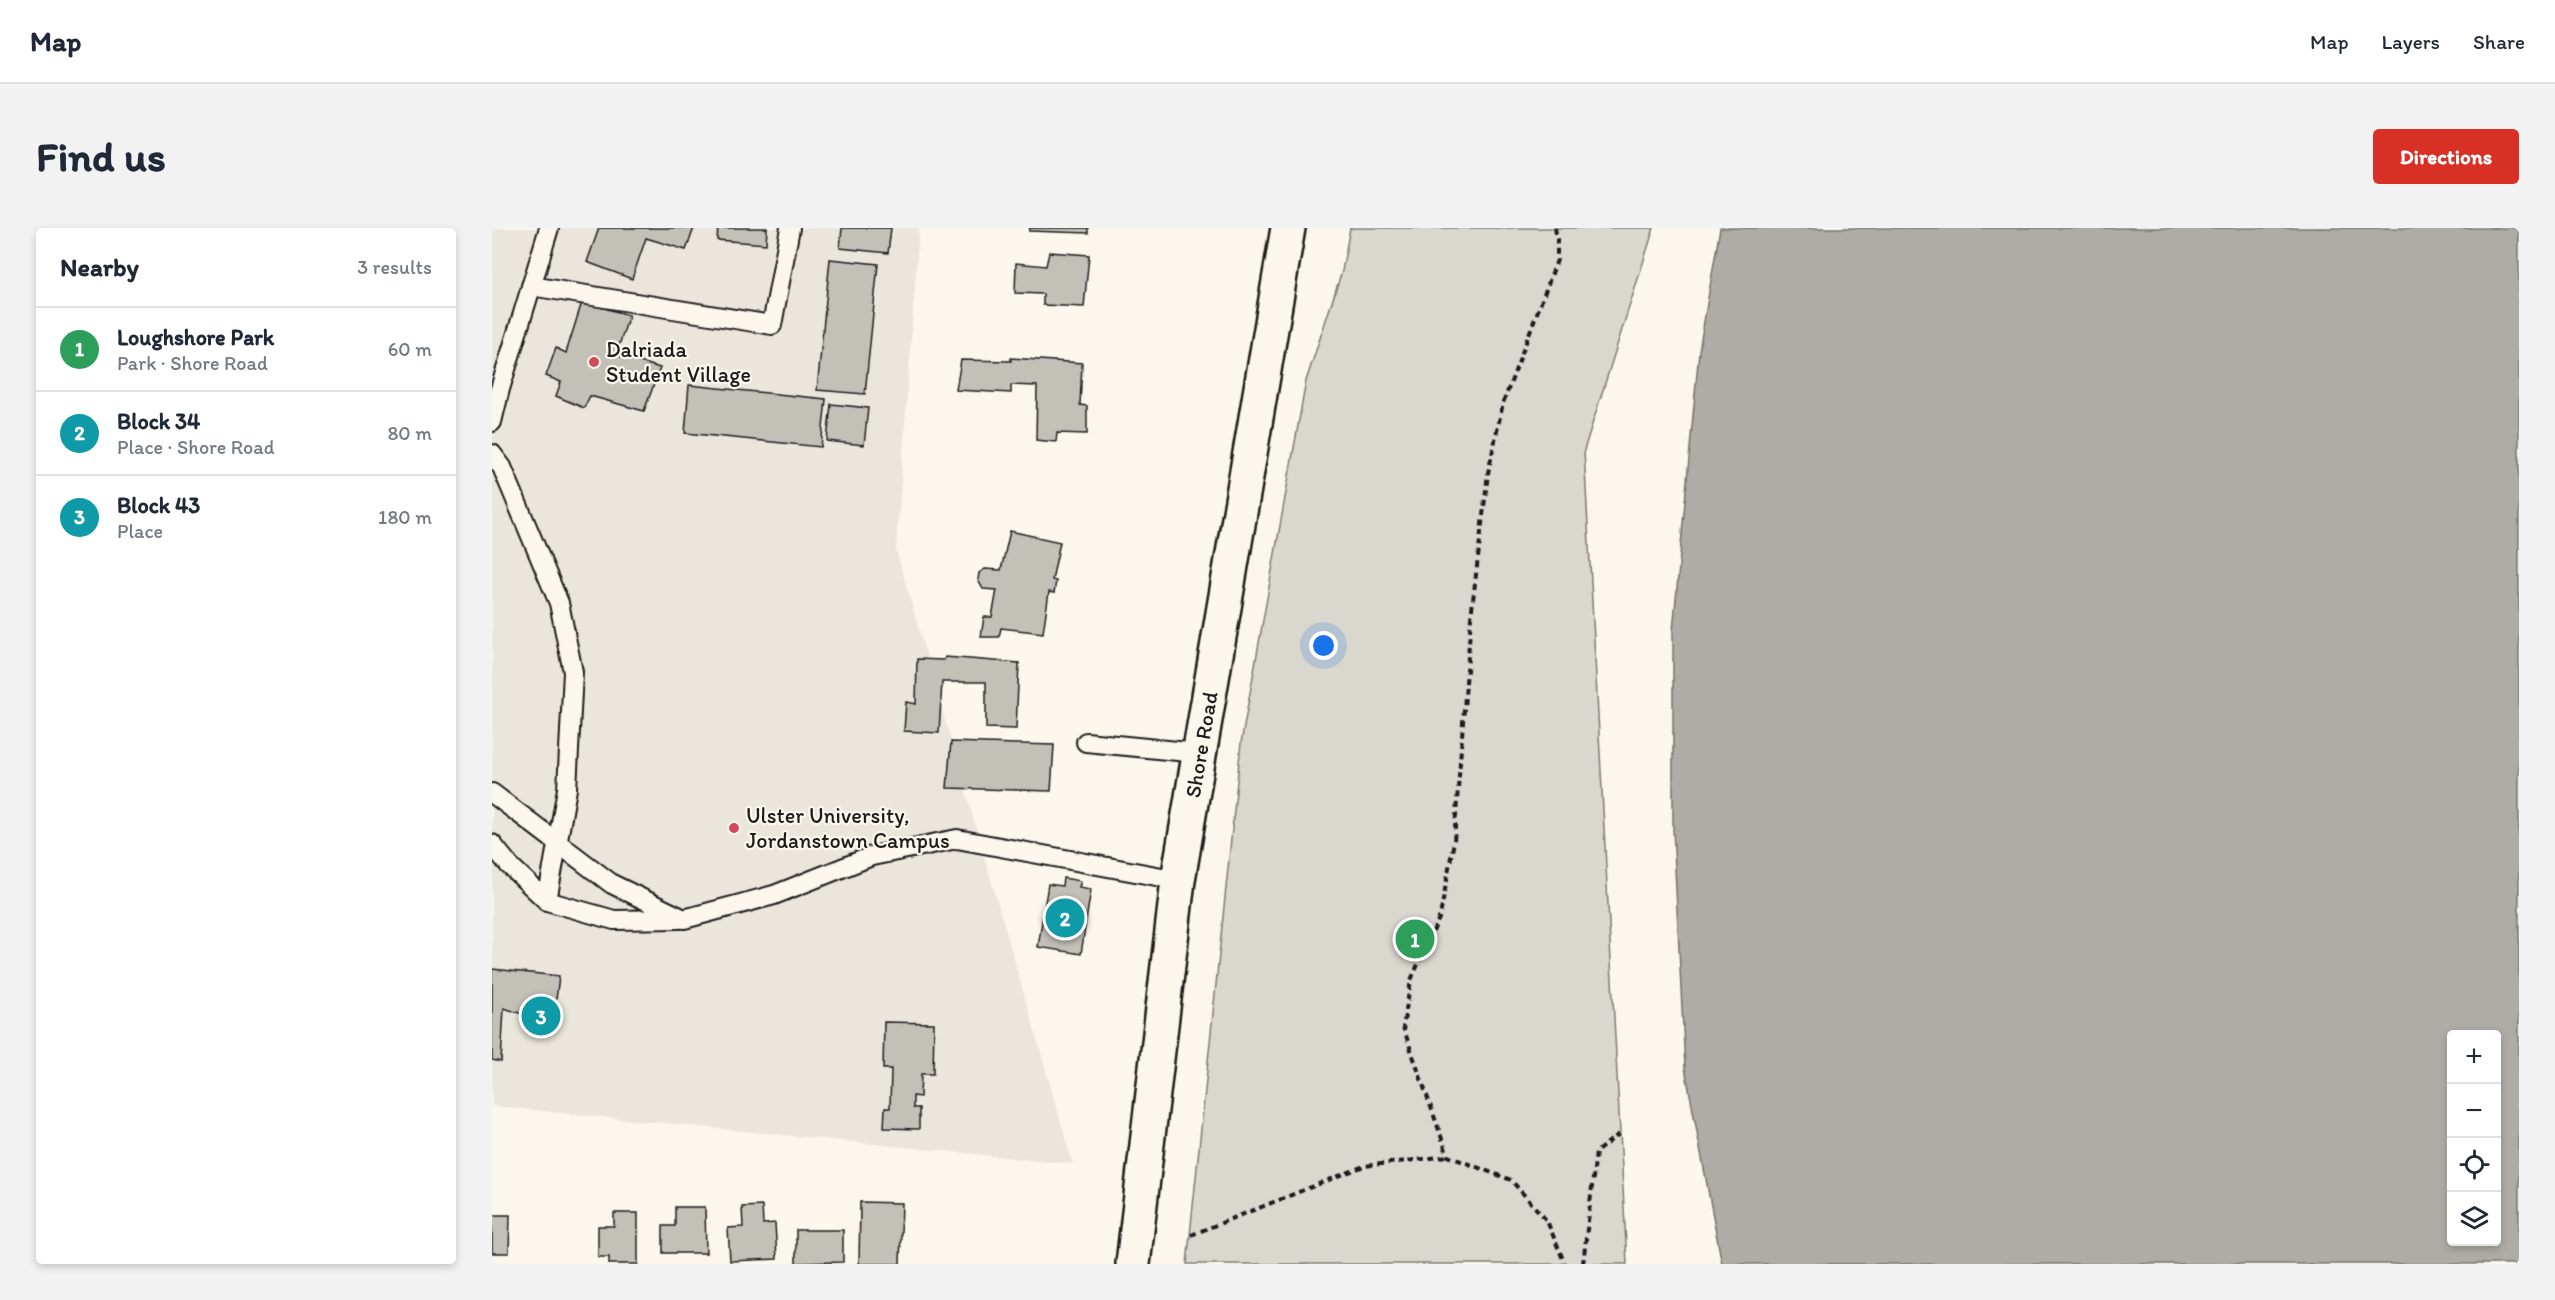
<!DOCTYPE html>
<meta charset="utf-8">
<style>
:root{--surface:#fff;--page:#f2f2f3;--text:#1f2937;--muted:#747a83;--line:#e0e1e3;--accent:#d93025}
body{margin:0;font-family:Itim,sans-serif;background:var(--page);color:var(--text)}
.controls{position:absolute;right:18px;bottom:18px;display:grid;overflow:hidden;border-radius:6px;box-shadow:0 3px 9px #0003}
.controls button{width:54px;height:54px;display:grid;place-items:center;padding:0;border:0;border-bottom:2px solid var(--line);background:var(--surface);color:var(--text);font:30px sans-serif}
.you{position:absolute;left:832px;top:418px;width:21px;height:21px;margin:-15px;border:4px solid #fff;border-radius:50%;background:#1a73e8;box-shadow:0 0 0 9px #1a73e833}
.badge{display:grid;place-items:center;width:39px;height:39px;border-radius:50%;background:var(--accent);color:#fff;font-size:20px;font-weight:700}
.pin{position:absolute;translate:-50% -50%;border:3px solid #fff;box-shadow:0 2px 6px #0006}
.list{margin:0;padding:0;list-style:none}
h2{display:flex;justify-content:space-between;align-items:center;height:78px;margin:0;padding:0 24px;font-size:26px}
h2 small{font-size:20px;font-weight:400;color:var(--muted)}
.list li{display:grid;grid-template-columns:39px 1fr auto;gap:18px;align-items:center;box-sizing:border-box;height:84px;padding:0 24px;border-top:2px solid var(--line)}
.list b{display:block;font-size:22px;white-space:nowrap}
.list p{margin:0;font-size:20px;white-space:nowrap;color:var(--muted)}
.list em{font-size:20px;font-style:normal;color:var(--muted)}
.icon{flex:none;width:33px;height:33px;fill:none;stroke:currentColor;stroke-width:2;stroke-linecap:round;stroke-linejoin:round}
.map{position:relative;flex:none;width:2027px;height:1036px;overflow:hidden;border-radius:6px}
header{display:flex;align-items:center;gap:36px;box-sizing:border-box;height:84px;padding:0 30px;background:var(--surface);border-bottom:2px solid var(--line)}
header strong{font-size:28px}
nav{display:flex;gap:33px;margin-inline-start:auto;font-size:21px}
.intro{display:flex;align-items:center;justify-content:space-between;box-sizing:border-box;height:144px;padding:0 36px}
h1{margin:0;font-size:42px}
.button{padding:15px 27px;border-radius:6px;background:var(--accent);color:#fff;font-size:21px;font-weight:700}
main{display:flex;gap:36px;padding:0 36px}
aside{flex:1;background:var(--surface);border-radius:6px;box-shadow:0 3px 9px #0003}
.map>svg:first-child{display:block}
.built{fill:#eae6dc}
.green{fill:#dad7ce;stroke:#7b7a75;stroke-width:1.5}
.water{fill:#afaca5;stroke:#74726e;stroke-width:1.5;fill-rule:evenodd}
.building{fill:#c3c0b8;stroke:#1c1c1c;stroke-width:1.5}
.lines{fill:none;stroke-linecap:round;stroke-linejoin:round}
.service-casing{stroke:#1c1c1c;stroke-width:22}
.trunk-casing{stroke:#1c1c1c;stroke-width:38}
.path{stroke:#1c1c1c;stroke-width:4;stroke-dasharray:6 4.5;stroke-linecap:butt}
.service{stroke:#fbf7ec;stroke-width:18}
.trunk{stroke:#fbf7ec;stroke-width:33}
.poi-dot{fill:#d1495b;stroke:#fbf7ec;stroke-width:2}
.labels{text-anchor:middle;stroke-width:4.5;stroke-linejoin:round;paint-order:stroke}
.poi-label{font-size:22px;fill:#1c1c1c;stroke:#fbf7ec;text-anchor:start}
.street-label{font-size:22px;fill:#1c1c1c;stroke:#fbf7ec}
</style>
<header>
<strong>Map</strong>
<nav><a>Map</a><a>Layers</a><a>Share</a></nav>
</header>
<div class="intro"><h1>Find us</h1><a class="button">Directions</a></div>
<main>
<aside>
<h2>Nearby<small>3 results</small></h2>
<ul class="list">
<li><span class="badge" style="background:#2e9e5b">1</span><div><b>Loughshore Park</b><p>Park · Shore Road</p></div><em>60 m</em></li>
<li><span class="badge" style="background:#0f9aa8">2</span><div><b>Block 34</b><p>Place · Shore Road</p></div><em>80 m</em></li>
<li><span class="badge" style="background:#0f9aa8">3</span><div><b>Block 43</b><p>Place</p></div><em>180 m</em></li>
</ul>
</aside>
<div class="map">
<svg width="2027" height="1036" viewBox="0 0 2027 1036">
<rect width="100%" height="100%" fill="#fbf7ec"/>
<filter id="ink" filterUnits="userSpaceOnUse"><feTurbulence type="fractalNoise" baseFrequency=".0167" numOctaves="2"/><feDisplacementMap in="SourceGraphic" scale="12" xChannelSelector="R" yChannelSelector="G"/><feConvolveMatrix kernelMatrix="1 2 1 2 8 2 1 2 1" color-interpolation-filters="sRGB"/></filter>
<g filter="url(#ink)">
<!-- built -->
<path class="built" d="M0 0H427L404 322 581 936 0 878Z"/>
<!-- green -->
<path class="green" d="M858 0H1162L1092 222 1135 1036H695L749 515 814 153 850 43Z"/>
<!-- water -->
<path class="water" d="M1228 0H2027V1036H1230L1193 840 1181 601V403L1207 123ZM1960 806H2004V1014H1960Z"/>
<!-- building -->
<g class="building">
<path d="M107 0H202L194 22 154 10 140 51 95 34Z"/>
<path d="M226 0H275L274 16 225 12Z"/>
<path d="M350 0H399L396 25 348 20Z"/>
<path d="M538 0H596V5L537 3Z"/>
<path d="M557 24 597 27 592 79 551 77V66L523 65 524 35 554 38Z"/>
<path d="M338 31 386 36 373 166 325 162Z"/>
<path d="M90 74 137 87 124 127 168 140 152 183 98 168 92 180 64 168 69 154 54 148 64 120 74 125Z"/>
<path d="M519 130 590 135 588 177 595 178V206L565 205 564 214 544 212 545 158 519 157V165L464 162 469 132 519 133Z"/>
<path d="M197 157 334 171 329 219 193 205Z"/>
<path d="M339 176 376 180 372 217 335 213Z"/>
<path d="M518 303 568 314 560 352 564 353 562 365 557 364 551 405 509 400 507 409H489L492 389H500L505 362 491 361 486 352 487 345 493 341 509 342Z"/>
<path d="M453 429 527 435 524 501 494 500V454H450L447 505 412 503 414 474 424 476 425 431 452 432Z"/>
<path d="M459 514 562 517 559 563 455 560Z"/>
<path d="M571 650 589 653 587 659 599 661 589 726 546 719 556 656 570 658Z"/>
<path d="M0 741 67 748 61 796 12 780 9 834 0 832Z"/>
<path d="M392 794 442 795 441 846H429L428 869 421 868V880H427V901L392 900 393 880H398L399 841H391Z"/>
<path d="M368 974 410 975 408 1036H367Z"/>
<path d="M270 978 271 996 283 995 285 1031 238 1033 236 1000 251 999 250 979Z"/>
<path d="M183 979H213L214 1025H171V998H183Z"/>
<path d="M122 985H146V1036H117V1029H106V998H122Z"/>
<path d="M0 987H18L17 1025H0Z"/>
<path d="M304 1002H351V1034L304 1035Z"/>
</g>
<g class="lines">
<defs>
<g id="service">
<path d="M39 58 280 97 298 0"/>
<path d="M0 194 8 161 57 0"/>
<path d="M0 226 10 239 67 375 81 444 75 561 55 673"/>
<path d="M594 514 706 525"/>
<path d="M0 565 120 656 192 691 282 667 380 628 465 611 686 652"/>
<path d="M0 616 17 637 55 673 122 692 187 691"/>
</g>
<g id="trunk">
<path id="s1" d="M641 1036 686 652 796 0"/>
</g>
</defs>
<!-- service casing -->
<use href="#service" class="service-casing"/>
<!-- trunk casing -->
<use href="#trunk" class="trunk-casing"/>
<!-- path -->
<g class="path">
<path d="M1063 0 1065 11V32L1011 175 996 245 979 389 962 613 948 688 919 752 911 799 956 928 1019 952 1055 993 1073 1036"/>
<path d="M699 1007 872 938 956 928"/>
<path d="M1091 1036 1104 924 1127 906"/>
</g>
<!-- service -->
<use href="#service" class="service"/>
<!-- trunk -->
<use href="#trunk" class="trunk"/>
</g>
</g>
<!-- markers -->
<g class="poi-dot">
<circle cx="102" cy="134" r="6"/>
<circle cx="242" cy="600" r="6"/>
</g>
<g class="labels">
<!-- poi labels -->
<g class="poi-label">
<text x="114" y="129">Dalriada<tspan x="114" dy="25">Student Village</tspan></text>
<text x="254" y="595">Ulster University,<tspan x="254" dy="25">Jordanstown Campus</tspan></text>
</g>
<!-- street labels -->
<g class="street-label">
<text dy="8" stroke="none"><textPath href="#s1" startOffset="524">Shore Road</textPath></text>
</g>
</g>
</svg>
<div class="controls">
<button>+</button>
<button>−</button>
<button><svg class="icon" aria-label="locate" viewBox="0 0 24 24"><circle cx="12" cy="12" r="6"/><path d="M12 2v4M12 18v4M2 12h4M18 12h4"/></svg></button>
<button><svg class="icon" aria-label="layers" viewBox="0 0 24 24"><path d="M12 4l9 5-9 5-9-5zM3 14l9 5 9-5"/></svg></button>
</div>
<div class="you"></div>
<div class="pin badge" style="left:923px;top:711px;background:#2e9e5b">1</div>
<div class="pin badge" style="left:573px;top:690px;background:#0f9aa8">2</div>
<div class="pin badge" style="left:49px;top:788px;background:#0f9aa8">3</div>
</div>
</main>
